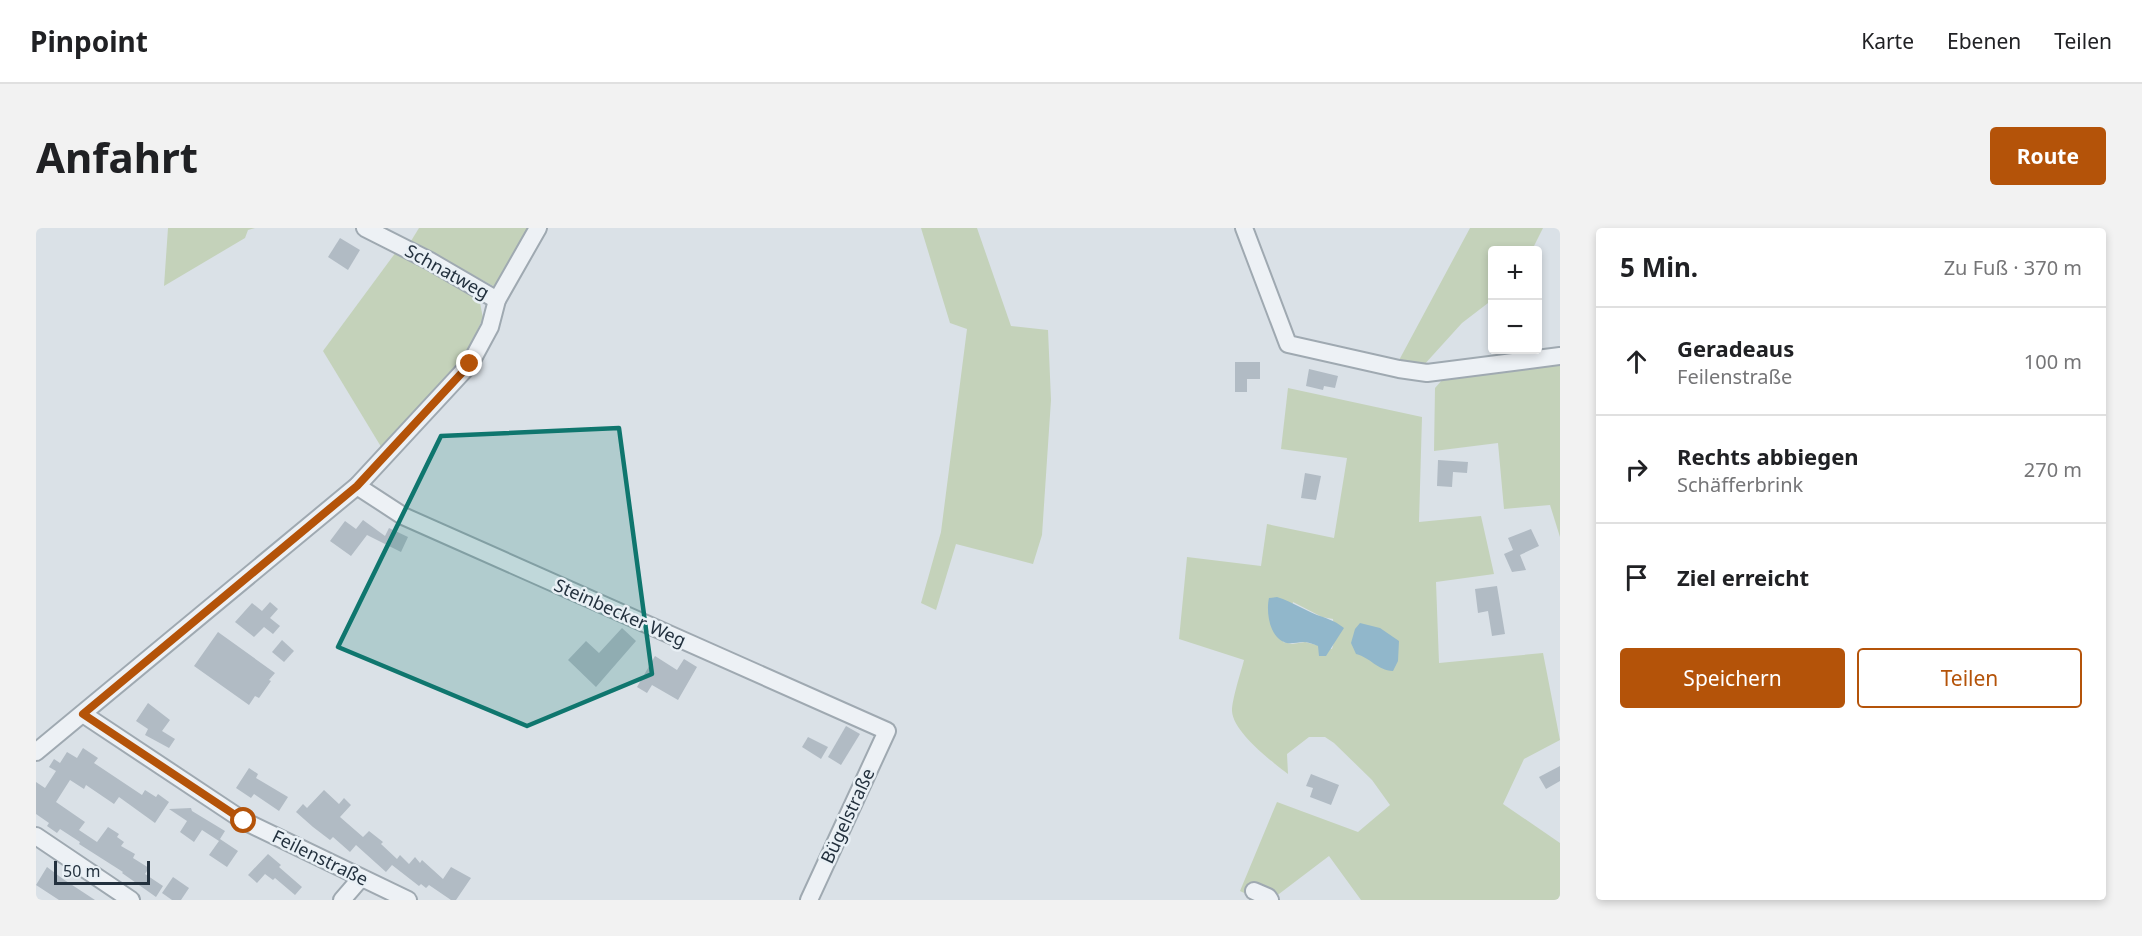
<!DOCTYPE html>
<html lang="de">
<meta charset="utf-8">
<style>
:root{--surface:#fff;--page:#f2f2f2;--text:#202124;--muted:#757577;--line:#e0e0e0;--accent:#b45309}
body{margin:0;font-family:"Noto Sans",sans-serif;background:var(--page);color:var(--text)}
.controls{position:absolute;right:18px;top:18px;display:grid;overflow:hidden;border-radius:6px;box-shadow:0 3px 9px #0003}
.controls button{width:54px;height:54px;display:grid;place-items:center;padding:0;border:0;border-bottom:2px solid var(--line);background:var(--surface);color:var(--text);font:30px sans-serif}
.scale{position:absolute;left:18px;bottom:15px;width:96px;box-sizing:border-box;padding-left:6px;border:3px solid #23313e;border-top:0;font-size:16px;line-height:21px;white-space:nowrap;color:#23313e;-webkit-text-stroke:4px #e9f0f5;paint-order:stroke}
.stop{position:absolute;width:18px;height:18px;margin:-14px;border:4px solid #b45309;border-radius:50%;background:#fff}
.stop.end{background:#b45309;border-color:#fff;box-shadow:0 2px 6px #0008}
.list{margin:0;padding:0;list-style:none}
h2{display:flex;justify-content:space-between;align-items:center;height:78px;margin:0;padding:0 24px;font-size:26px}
h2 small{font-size:20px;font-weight:400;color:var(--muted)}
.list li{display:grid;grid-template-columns:39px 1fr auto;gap:18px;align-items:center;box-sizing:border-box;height:108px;padding:0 24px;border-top:2px solid var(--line)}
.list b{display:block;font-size:22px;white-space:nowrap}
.list p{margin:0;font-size:20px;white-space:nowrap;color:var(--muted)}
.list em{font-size:20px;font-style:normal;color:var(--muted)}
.actions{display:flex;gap:12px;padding:18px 24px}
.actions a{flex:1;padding:14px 0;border:2px solid var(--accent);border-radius:6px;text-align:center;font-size:21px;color:var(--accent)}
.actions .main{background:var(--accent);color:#fff}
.icon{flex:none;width:33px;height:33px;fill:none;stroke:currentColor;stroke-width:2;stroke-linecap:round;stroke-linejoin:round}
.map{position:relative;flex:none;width:1524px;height:672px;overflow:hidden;border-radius:6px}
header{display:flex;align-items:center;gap:36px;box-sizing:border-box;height:84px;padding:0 30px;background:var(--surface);border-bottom:2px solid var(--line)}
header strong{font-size:28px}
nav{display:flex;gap:33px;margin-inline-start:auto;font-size:21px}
.intro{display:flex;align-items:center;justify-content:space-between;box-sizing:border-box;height:144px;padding:0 36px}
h1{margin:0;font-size:42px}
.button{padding:15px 27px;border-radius:6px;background:var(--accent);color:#fff;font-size:21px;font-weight:700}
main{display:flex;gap:36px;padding:0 36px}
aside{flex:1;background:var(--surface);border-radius:6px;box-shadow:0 3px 9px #0003}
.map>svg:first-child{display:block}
.green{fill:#c4d2ba;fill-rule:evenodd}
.water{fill:#91b7cb}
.building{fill:#b1bbc4}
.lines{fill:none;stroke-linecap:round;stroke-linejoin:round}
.minor-casing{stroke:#9fa9b1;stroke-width:20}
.minor{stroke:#edf1f5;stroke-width:16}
.route{stroke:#b45309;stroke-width:8}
.marked{fill:#0f766e;fill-opacity:0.2;stroke:#0f766e;stroke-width:4.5;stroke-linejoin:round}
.labels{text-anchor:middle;stroke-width:5;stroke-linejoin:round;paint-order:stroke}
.street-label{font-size:18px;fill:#23313e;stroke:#e9f0f5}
</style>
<header>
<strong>Pinpoint</strong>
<nav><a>Karte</a><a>Ebenen</a><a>Teilen</a></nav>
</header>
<div class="intro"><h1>Anfahrt</h1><a class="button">Route</a></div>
<main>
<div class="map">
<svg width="1524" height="672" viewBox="0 0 1524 672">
<rect width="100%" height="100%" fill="#dae1e7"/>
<!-- green -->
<g class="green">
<path d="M132 0H219L212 2 209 10 128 58Z"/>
<path d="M383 0H495L459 59 375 13Z"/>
<path d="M885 0H941L975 98 1012 102 1015 172 1006 307 997 336 920 316 900 382 885 375 905 304 931 101 914 95Z"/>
<path d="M1434 0H1507L1496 22H1456V72L1426 95 1387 138 1361 136Z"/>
<path d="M360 24 443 70 447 90 435 116 381 189 347 222 287 123Z"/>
<path d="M1524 136V309L1514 277 1468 281 1462 215 1398 223 1399 160 1407 151Z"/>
<path d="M1252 160 1386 189 1383 294 1445 288 1458 346 1400 354 1403 435 1507 425 1524 512 1488 531 1467 576 1524 615V672H1325L1293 628 1239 669 1223 672 1204 663 1241 574 1322 604 1354 577 1336 552 1298 515 1289 509H1273L1251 526 1252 546C1236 534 1197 504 1196 483 1196 471 1205 444 1208 432L1143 411 1151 329 1225 338 1231 296 1298 310 1311 230 1245 221ZM1257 374 1286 389 1297 391 1299 411 1296 421 1269 414 1256 416 1247 414Z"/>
</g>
<!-- water -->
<g class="water">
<path d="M1241 369C1257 374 1271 384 1287 389 1297 393 1299 393 1308 400L1290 428H1283L1282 418C1277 416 1272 414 1267 414 1261 414 1254 417 1248 414 1233 408 1230 383 1233 370Z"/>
<path d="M1324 395 1344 400 1363 413 1362 433 1357 443C1341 442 1335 430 1320 426L1315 415 1319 401Z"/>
</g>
<!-- building -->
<g class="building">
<path d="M304 10 324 22 312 42 292 29Z"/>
<path d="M1199 134H1224V151H1211V164H1199Z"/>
<path d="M1273 141 1302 148 1299 160 1288 158 1287 162 1270 158Z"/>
<path d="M1402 232 1432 234 1431 245 1417 244 1416 259 1401 258Z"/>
<path d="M1269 245 1285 248 1280 272 1265 270Z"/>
<path d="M327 292 349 308 353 300 372 309 365 324 331 307 315 328 294 313 309 293 320 301Z"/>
<path d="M1495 301 1503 318 1484 327 1490 342 1476 344 1468 326 1477 322 1472 310Z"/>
<path d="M1461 358 1469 406 1456 408 1452 383 1442 385 1439 361Z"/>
<path d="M234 374 242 381 234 390 244 398 237 406 228 399 218 409 199 394 216 375 226 383Z"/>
<path d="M586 400 600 413 560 459 532 432 550 413 563 425Z"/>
<path d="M182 404 239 445 233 452 235 453 223 470 219 468 213 477 158 438Z"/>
<path d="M246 412 258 423 248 434 236 424Z"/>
<path d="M619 428 641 442 648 431 661 439 642 472 616 457 611 465 601 459Z"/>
<path d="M112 475 134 492 126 503 139 511 133 520 109 507 112 501 100 493Z"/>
<path d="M810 498 824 506 805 537 792 529Z"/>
<path d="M772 509 792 519 785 531 766 519Z"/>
<path d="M47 520 62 530 58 535 106 567 109 562 120 569 122 566 133 574 119 595 83 569 78 576 50 557 48 561 34 552 20 574 49 594 43 602 61 614 72 599 83 606 81 609 88 614 85 618 99 626 97 630 113 640 109 646 127 658 120 669 86 645 87 644 43 616 44 614 24 601 21 605 11 598 13 595 0 586V554L9 560 20 543 13 539 18 531 24 535 31 524 41 530Z"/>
<path d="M1524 538V553L1510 561 1503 549Z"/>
<path d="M213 540 222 546 220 550 252 569 243 583 218 566 215 570 200 560Z"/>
<path d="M1275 546 1303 557 1295 577 1274 569 1277 560 1270 558Z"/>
<path d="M288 562 303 576 308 570 315 577 304 589 327 609 333 603 347 614 345 616 361 631 364 627 373 636 379 629 384 635 386 632 407 651 415 639 435 650 420 672H415L393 657 390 660 385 656 383 658 356 637 350 644 320 617 314 624 297 609 294 612 277 599 260 584 267 576 271 580Z"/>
<path d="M155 580 156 583 189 603 184 611 202 623 191 639 173 627 183 613 166 602 158 614 144 604 151 593 133 581Z"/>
<path d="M232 626 245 637 243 639 266 659 259 667 239 650 237 652 229 646 221 655 212 647Z"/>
<path d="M11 639 27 651 59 672H23L0 657Z"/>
<path d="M137 649 153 660 145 672H136L126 665Z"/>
</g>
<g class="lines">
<defs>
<g id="minor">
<path d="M329 0 394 33 461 72"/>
<path d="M1208 0 1252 116 1363 141 1391 145 1524 128"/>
<path d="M321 258 367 288 851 503 773 672"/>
<path d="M47 486 208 593 372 672"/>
<path d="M0 524 321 258 434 136 454 99 461 72 502 0"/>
<path d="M0 608 95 672"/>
<path d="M1218 663 1232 669 1234 672"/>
<path d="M306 672 325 650"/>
</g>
</defs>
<!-- minor casing -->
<use href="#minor" class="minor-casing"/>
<!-- minor -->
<use href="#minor" class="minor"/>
</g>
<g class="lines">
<!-- route -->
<path class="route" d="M208 593 47 486 321 258 434 136"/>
</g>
<!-- marked area -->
<path class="marked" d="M583 200 616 446 491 498 302 419 405 208Z"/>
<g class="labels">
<!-- street labels -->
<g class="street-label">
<text transform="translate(411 44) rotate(29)" y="6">Schnatweg</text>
<text transform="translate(584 385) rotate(24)" y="6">Steinbecker Weg</text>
<text transform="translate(812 588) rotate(-65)" y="6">Bügelstraße</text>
<text transform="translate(284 630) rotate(26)" y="6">Feilenstraße</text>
</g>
</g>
</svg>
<div class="controls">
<button>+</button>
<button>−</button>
</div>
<div class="scale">50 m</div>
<div class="stop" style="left:208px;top:593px"></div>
<div class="stop end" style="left:434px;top:136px"></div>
</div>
<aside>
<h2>5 Min.<small>Zu Fuß · 370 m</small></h2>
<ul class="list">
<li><svg class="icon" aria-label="ahead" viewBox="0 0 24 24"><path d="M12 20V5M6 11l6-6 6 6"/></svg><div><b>Geradeaus</b><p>Feilenstraße</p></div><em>100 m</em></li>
<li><svg class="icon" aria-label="right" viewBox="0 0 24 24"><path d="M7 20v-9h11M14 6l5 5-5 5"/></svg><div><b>Rechts abbiegen</b><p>Schäfferbrink</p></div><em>270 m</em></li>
<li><svg class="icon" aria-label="arrive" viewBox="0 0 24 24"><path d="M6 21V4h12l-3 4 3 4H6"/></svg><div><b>Ziel erreicht</b></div></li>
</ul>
<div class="actions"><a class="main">Speichern</a><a>Teilen</a></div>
</aside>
</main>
